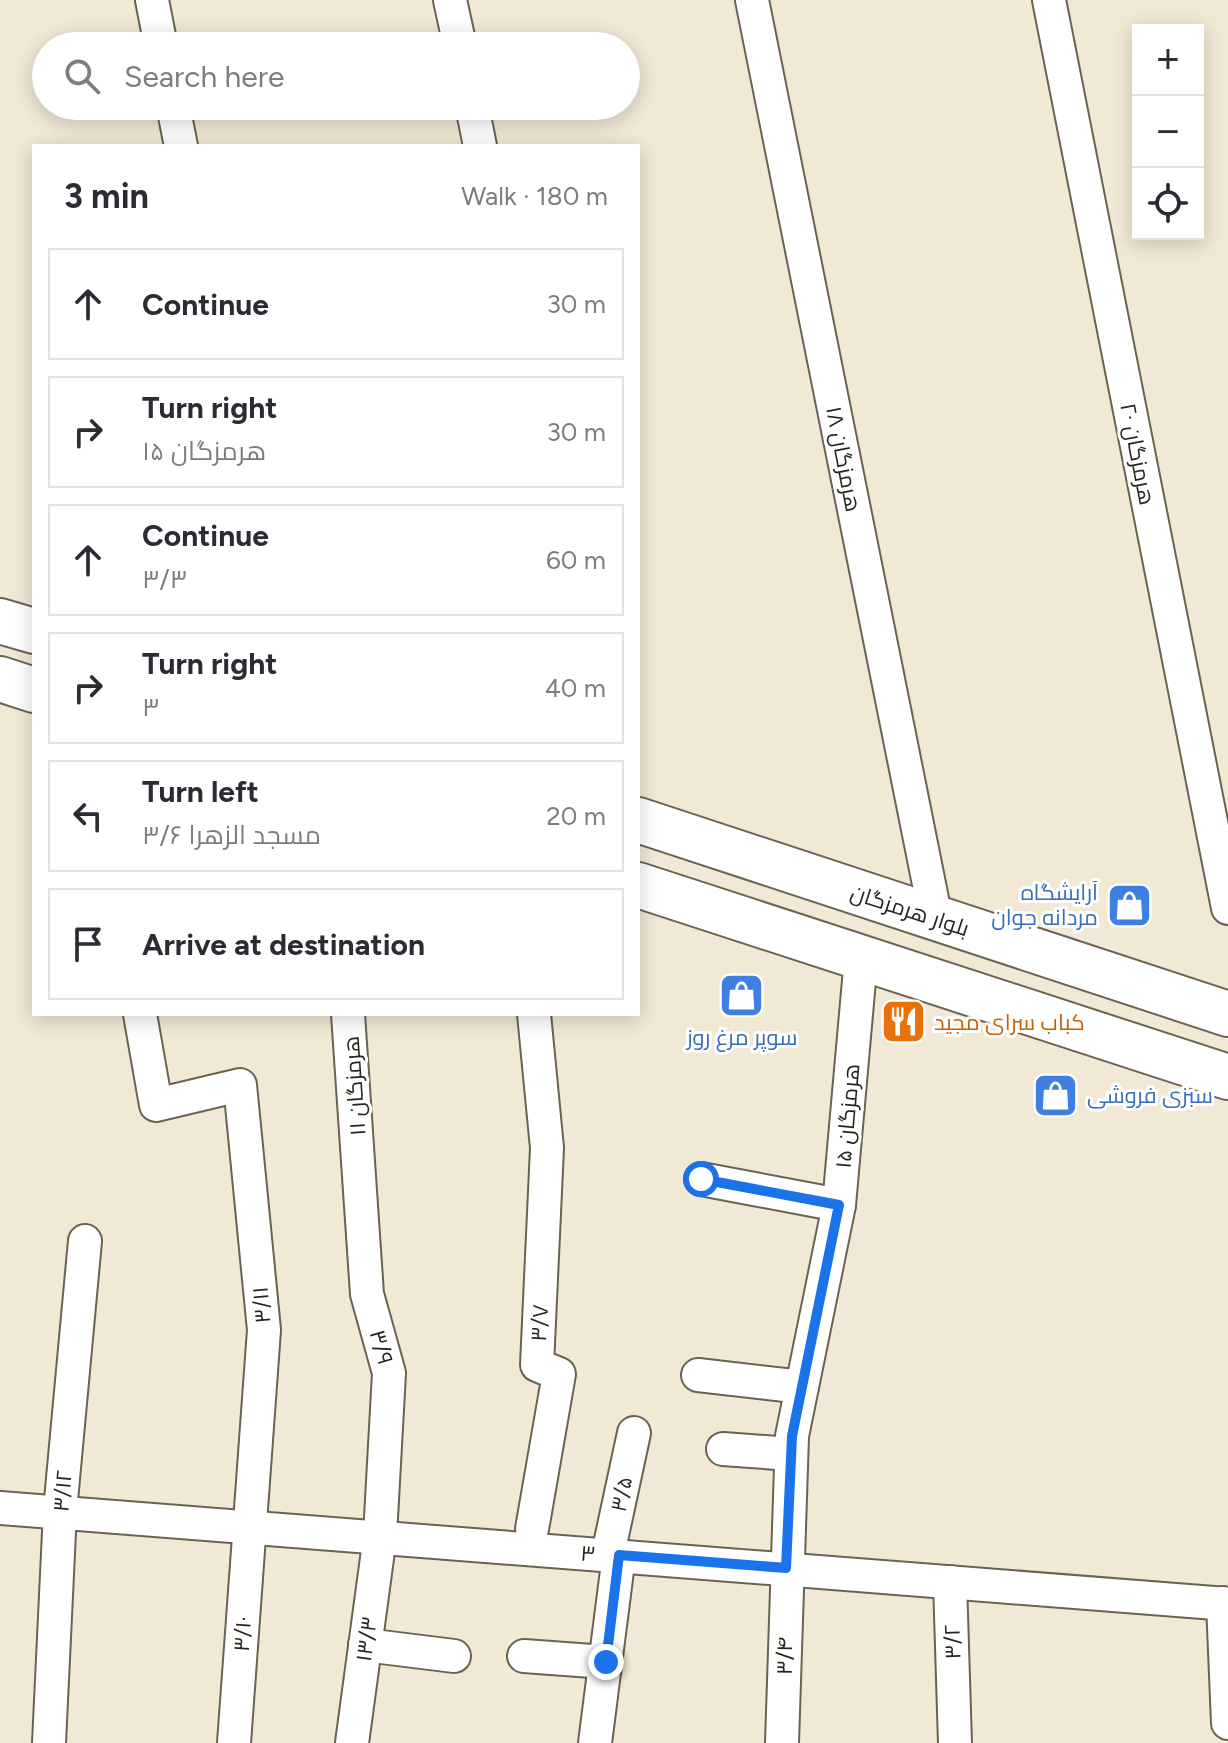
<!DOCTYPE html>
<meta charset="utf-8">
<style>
:root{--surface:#fff;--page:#f2f2f3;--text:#2b2b33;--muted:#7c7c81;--line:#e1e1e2}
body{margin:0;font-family:Figtree,Cairo,sans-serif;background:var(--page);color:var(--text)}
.controls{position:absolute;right:24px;top:24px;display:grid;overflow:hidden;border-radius:0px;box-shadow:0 4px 20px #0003}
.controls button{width:72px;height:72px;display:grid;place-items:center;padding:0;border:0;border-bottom:2px solid var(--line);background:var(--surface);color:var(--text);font:40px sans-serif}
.stop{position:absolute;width:24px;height:24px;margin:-18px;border:6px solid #1a73e8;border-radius:50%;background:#fff}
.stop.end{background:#1a73e8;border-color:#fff;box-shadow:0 2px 8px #0008}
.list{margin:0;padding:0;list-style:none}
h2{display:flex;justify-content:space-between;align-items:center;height:104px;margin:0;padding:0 32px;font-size:34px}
h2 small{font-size:26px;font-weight:400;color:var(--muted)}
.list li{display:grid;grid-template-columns:52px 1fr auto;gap:24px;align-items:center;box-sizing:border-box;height:112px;margin:0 16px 16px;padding:0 16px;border:2px solid var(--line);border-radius:0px}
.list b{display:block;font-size:30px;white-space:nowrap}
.list p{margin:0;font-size:26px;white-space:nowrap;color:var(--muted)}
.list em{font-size:26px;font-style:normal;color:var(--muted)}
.icon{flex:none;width:44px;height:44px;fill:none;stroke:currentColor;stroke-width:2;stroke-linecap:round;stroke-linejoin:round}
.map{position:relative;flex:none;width:1228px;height:1743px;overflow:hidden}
.search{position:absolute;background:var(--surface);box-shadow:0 4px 20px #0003;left:32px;top:32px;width:608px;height:88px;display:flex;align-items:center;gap:20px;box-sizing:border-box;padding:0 28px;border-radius:44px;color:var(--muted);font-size:30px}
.panel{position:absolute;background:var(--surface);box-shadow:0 4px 20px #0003;left:32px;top:144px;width:608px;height:872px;border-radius:0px}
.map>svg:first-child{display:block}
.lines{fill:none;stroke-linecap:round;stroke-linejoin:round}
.street-casing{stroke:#6a6252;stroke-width:36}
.secondary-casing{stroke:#6a6252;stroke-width:48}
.street{stroke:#fff;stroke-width:32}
.secondary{stroke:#fff;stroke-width:44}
.route{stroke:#1a73e8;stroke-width:10}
.labels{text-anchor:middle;stroke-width:6;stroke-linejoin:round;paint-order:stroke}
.street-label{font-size:22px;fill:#29251e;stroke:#fff}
.shop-label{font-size:22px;fill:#366cbe;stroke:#fff;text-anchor:end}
.food-label{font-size:22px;fill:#c56008;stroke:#fff;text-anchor:start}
</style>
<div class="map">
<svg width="1228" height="1743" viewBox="0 0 1228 1743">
<rect width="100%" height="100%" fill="#f1e8d5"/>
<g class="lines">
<defs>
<g id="street">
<path d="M152 0 161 46"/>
<path d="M450 0 460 46"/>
<path d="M752 0 936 919"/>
<path d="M1049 0 1228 908"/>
<path d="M173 106 181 146"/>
<path d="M472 106 480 146"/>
<path d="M140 1014 156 1105 240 1085 264 1330 234 1743"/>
<path d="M348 1014 367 1294 389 1373 380 1536 352 1743"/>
<path d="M701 1179 839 1205"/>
<path d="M698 1375 802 1387"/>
<path d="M723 1449 791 1454"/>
<path d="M0 1508 1228 1604"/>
<path d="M532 1529 559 1374 537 1365 547 1148 534 1014"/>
<path d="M608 1554 634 1433"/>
<path d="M950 1582 955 1743"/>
<path d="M1223 1603 1228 1723"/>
<path d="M365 1645 454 1656"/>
<path d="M524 1656 606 1662"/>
<path d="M49 1743 60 1511 85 1241"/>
<path d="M595 1743 619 1555"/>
<path d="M782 1743 792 1436 839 1205 861 958"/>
</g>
<g id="secondary">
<path d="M0 621 34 631"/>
<path d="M0 679 34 690"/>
<path d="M638 820 1228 1014"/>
<path d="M638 885 1228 1077"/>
</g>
</defs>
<!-- street casing -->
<use href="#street" class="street-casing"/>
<!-- secondary casing -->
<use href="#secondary" class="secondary-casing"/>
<!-- street -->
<use href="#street" class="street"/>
<!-- secondary -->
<use href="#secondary" class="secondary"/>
</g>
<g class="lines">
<!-- route -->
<path class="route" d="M606 1662 619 1555 786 1568 792 1436 839 1205 701 1179"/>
</g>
<!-- icons -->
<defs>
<symbol id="shop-square" viewBox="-11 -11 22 22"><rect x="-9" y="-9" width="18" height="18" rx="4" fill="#3f7fe0" stroke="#fff"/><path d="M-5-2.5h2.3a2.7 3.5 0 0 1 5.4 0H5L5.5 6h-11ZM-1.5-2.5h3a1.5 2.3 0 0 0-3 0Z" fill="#fff"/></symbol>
<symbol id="restaurant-square" viewBox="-11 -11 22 22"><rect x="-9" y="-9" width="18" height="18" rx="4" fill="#e8710a" stroke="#fff"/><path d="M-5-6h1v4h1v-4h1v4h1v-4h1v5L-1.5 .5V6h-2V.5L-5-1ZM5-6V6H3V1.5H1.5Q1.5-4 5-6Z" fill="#fff"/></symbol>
</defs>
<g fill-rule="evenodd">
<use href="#shop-square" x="1104" y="880" width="51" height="51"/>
<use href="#shop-square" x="716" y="970" width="51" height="51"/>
<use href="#restaurant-square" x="878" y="996" width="51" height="51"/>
<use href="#shop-square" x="1030" y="1070" width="51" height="51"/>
</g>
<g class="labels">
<!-- street labels -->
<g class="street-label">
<text transform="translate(1138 454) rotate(79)" y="8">هرمزگان ۲۰</text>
<text transform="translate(844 459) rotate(79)" y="8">هرمزگان ۱۸</text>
<text transform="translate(910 910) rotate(18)" y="8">بلوار هرمزگان</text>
<text transform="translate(354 1086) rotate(-94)" y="8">هرمزگان ۱۱</text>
<text transform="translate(847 1116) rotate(-85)" y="8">هرمزگان ۱۵</text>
<text transform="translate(261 1305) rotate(-95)" y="8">۳/۱۱</text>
<text transform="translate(539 1323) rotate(-87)" y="8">۳/۷</text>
<text transform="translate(382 1347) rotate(74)" y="8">۳/۹</text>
<text transform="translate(62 1491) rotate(-85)" y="8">۳/۱۲</text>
<text transform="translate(621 1494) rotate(-78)" y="8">۳/۵</text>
<text transform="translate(588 1553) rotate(4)" y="8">۳</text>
<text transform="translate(242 1634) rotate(-86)" y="8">۳/۱۰</text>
<text transform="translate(366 1639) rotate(-82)" y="8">۱۳/۳</text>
<text transform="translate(952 1642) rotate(-92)" y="8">۳/۲</text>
<text transform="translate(784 1656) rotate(-89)" y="8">۳/۴</text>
</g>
<!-- shop labels -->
<g class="shop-label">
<text x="1098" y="900">آرایشگاه<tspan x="1098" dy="25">مردانه جوان</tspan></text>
<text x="742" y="1045" text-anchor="middle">سوپر مرغ روز</text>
<text x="1087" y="1103" text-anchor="start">سبزی فروشی</text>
</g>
<!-- food labels -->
<g class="food-label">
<text x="934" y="1030">کباب سرای مجید</text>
</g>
</g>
</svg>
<div class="controls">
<button>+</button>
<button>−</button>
<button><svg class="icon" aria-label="locate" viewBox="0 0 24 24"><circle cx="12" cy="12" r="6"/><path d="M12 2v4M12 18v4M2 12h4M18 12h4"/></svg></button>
</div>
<div class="stop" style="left:701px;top:1179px"></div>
<div class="stop end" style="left:606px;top:1662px"></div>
<div class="search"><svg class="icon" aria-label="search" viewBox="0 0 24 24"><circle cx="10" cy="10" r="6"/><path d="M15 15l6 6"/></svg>Search here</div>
<section class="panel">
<h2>3 min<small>Walk · 180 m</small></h2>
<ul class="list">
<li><svg class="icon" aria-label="ahead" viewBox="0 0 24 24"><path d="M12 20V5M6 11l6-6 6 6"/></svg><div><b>Continue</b></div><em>30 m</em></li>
<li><svg class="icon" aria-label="right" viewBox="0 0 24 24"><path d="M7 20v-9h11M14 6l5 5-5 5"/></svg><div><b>Turn right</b><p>هرمزگان ۱۵</p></div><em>30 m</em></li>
<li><svg class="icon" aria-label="ahead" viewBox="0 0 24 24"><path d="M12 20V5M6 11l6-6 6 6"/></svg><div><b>Continue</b><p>۳/۳</p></div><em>60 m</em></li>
<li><svg class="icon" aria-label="right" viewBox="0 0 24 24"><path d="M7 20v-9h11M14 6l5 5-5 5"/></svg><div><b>Turn right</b><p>۳</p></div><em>40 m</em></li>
<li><svg class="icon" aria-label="left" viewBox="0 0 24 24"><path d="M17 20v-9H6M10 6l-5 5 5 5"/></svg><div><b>Turn left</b><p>مسجد الزهرا ۳/۶</p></div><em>20 m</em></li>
<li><svg class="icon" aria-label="arrive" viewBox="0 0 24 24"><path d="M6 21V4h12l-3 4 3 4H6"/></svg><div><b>Arrive at destination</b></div></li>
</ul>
</section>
</div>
